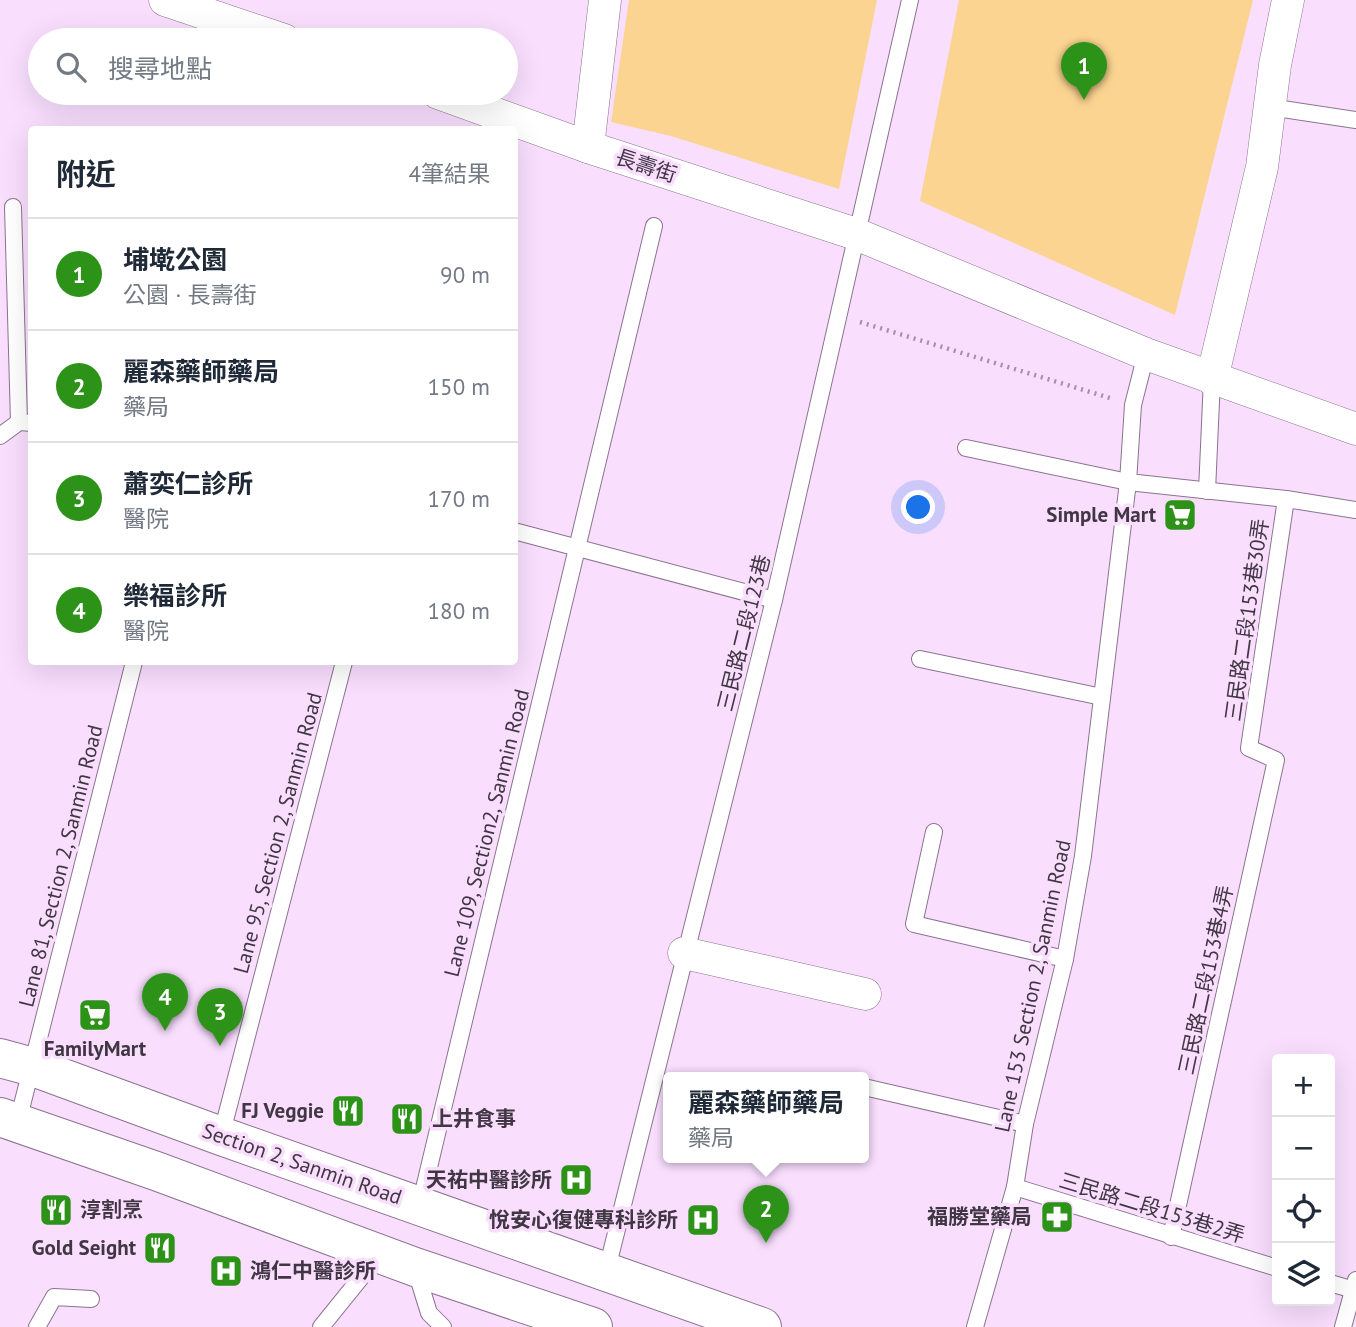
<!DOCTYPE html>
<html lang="zh-TW">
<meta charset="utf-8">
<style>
:root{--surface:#fff;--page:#f6f6f7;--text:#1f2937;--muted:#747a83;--line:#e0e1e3;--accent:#2c9318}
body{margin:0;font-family:"PT Sans","Noto Sans TC",sans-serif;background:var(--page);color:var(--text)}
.controls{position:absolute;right:21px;bottom:21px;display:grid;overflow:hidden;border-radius:7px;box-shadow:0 7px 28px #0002}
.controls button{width:63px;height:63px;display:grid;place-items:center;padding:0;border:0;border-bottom:2px solid var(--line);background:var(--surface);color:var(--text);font:35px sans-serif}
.you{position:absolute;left:919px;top:508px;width:24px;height:24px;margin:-18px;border:5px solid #fff;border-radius:50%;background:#1a73e8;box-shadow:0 0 0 10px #1a73e833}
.badge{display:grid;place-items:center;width:46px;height:46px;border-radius:50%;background:var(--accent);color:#fff;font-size:23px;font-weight:700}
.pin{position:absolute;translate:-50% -58px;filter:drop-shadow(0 2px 4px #0008)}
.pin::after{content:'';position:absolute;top:37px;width:24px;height:21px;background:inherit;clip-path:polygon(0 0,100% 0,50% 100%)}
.popup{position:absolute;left:663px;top:1072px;width:206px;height:91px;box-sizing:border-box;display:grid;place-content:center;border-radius:7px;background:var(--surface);filter:drop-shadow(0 2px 5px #0005);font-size:23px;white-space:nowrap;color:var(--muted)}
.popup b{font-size:26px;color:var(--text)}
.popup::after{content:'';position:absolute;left:50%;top:100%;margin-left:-14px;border:14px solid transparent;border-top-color:var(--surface)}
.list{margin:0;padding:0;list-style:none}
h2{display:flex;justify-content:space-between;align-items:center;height:91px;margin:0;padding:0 28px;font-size:30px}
h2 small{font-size:23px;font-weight:400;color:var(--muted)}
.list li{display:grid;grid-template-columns:46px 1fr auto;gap:21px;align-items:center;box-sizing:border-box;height:112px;padding:0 28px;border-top:2px solid var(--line)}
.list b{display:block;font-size:26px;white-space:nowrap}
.list p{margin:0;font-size:23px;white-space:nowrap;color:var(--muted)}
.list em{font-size:23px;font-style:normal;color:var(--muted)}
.icon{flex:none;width:38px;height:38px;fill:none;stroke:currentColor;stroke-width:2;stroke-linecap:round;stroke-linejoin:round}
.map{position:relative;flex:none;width:1356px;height:1327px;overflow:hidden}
.search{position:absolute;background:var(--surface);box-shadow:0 7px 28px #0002;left:28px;top:28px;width:490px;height:77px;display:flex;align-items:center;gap:18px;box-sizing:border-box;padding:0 24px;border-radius:38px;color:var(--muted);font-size:26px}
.panel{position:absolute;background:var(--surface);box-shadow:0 7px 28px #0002;left:28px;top:126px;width:490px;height:539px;border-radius:7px}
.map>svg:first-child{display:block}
.green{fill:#fad490}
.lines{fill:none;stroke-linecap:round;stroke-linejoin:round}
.lane-casing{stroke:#8b738f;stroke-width:18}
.street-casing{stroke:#8b738f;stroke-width:33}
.secondary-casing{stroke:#8b738f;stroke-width:40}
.path{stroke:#a38fa6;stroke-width:4.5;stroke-dasharray:2 5;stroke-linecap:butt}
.lane{stroke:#fff;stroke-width:16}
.street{stroke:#fff;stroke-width:32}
.secondary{stroke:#fff;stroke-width:38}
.labels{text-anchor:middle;stroke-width:7;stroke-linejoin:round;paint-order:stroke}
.street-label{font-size:21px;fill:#413643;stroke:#f9defe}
.poi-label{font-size:21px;font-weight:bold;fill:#413643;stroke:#f9defe;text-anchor:end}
</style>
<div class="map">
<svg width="1356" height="1327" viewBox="0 0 1356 1327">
<rect width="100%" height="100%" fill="#f9defe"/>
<!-- green -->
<g class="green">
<path d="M629 0H877L839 189 671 136 611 122Z"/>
<path d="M959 0H1253L1175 315 920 201Z"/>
</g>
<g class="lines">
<defs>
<g id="lane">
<path d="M1269 107 1356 120"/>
<path d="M13 207 19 422 32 423"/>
<path d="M0 436 19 422"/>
<path d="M966 448 1128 482 1286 499 1356 510"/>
<path d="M1207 491 1212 379"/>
<path d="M514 531 774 600"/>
<path d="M920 659 1102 697"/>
<path d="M934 832 914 924 1065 959"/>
<path d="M864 1087 1025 1124"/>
<path d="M18 1121 134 662"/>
<path d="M221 1136 344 662"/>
<path d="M1015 1187 1277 1268"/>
<path d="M420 1205 654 226"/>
<path d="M1171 1237 1276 760 1249 748 1286 499"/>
<path d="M416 1271 429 1313 443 1327"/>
<path d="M606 1273 774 600 910 0"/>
<path d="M1330 1283 1354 1290"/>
<path d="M37 1327 54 1297 91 1299"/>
<path d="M321 1327 380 1254"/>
<path d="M975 1327 1015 1187 1025 1124 1065 959 1083 856 1128 482 1133 405 1146 354"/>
<path d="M1343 1327 1356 1280"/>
</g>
<g id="street">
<path d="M165 0 284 40"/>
<path d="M438 93 588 147 856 234 1146 354 1356 429"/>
<path d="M588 147 605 0"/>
<path d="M1212 379 1262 167 1275 65 1288 0"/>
<path d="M684 953 865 994"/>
</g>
<g id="secondary">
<path d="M0 1058 33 1067 221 1136 762 1327"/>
<path d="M0 1117 156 1171 415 1267 593 1327"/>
</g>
</defs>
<!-- lane casing -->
<use href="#lane" class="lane-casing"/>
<!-- street casing -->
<use href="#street" class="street-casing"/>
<!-- secondary casing -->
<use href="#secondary" class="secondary-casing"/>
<!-- path -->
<path class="path" d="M860 322 1110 398"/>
<!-- lane -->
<use href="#lane" class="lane"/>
<!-- street -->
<use href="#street" class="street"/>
<!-- secondary -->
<use href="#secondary" class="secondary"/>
</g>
<!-- icons -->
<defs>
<symbol id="supermarket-square" viewBox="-11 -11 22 22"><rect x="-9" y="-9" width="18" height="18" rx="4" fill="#2c9318" stroke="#f9defe"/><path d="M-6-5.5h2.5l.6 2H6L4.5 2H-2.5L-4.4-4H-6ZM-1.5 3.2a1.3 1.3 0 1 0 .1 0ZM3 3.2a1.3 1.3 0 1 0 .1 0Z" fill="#fff"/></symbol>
<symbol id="restaurant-square" viewBox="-11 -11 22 22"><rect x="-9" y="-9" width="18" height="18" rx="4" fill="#2c9318" stroke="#f9defe"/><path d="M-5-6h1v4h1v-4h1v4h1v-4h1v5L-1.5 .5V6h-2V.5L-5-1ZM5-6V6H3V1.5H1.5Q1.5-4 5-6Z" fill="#fff"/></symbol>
<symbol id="hospital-square" viewBox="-11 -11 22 22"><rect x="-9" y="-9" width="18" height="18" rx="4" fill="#2c9318" stroke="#f9defe"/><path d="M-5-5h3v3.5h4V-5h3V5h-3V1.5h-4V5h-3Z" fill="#fff"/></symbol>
<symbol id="pharmacy-square" viewBox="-11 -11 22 22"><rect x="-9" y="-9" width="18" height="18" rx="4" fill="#2c9318" stroke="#f9defe"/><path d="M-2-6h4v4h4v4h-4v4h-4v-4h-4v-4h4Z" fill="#fff"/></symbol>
</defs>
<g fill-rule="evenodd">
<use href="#supermarket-square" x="1161" y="496" width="38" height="38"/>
<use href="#supermarket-square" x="76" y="996" width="38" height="38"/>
<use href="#restaurant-square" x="329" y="1092" width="38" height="38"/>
<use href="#restaurant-square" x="388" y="1100" width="38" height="38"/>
<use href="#hospital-square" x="557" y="1161" width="38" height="38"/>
<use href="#restaurant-square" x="37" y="1191" width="38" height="38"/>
<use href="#pharmacy-square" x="1038" y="1198" width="38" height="38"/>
<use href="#hospital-square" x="684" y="1201" width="38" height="38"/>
<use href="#restaurant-square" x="141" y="1229" width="38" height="38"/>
<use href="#hospital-square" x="207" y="1252" width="38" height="38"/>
</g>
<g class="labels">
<!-- street labels -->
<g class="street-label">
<text transform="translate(646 166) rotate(18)" y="7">長壽街</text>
<text transform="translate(1247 620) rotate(-82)" y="7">三民路二段153巷30弄</text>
<text transform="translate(744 633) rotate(-76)" y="7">三民路二段123巷</text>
<text transform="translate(278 833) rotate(-75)" y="7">Lane 95, Section 2, Sanmin Road</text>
<text transform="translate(487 833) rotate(-76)" y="7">Lane 109, Section2, Sanmin Road</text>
<text transform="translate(61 866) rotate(-76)" y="7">Lane 81, Section 2, Sanmin Road</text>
<text transform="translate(1206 980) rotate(-78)" y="7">三民路二段153巷4弄</text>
<text transform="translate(1033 986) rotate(-78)" y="7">Lane 153 Section 2, Sanmin Road</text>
<text transform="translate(302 1164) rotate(19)" y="7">Section 2, Sanmin Road</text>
<text transform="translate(1152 1208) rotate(17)" y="7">三民路二段153巷2弄</text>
</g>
<!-- poi labels -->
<g class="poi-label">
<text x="1156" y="522">Simple Mart</text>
<text x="95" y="1056" text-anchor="middle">FamilyMart</text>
<text x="324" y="1118">FJ Veggie</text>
<text x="432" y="1126" text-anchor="start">上井食事</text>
<text x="552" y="1187">天祐中醫診所</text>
<text x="80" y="1217" text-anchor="start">淳割烹</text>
<text x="1032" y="1224">福勝堂藥局</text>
<text x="678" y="1227">悅安心復健專科診所</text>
<text x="136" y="1255">Gold Seight</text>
<text x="250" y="1278" text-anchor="start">鴻仁中醫診所</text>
</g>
</g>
</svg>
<div class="controls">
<button>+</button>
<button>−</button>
<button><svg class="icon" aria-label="locate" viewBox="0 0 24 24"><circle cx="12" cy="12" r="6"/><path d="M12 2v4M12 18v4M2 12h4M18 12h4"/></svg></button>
<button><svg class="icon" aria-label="layers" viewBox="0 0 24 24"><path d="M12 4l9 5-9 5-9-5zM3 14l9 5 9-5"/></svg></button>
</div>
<div class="you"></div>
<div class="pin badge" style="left:1084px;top:100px">1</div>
<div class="pin badge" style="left:766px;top:1243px">2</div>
<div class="popup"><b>麗森藥師藥局</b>藥局</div>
<div class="pin badge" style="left:220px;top:1046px">3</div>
<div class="pin badge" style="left:165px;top:1031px">4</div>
<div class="search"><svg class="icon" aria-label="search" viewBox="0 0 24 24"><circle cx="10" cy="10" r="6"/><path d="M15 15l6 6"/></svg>搜尋地點</div>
<section class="panel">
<h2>附近<small>4筆結果</small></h2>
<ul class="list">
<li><span class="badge">1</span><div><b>埔墘公園</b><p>公園 · 長壽街</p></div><em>90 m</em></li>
<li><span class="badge">2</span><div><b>麗森藥師藥局</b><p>藥局</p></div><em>150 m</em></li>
<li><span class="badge">3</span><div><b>蕭奕仁診所</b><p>醫院</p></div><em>170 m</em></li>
<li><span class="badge">4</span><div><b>樂福診所</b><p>醫院</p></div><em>180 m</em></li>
</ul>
</section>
</div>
